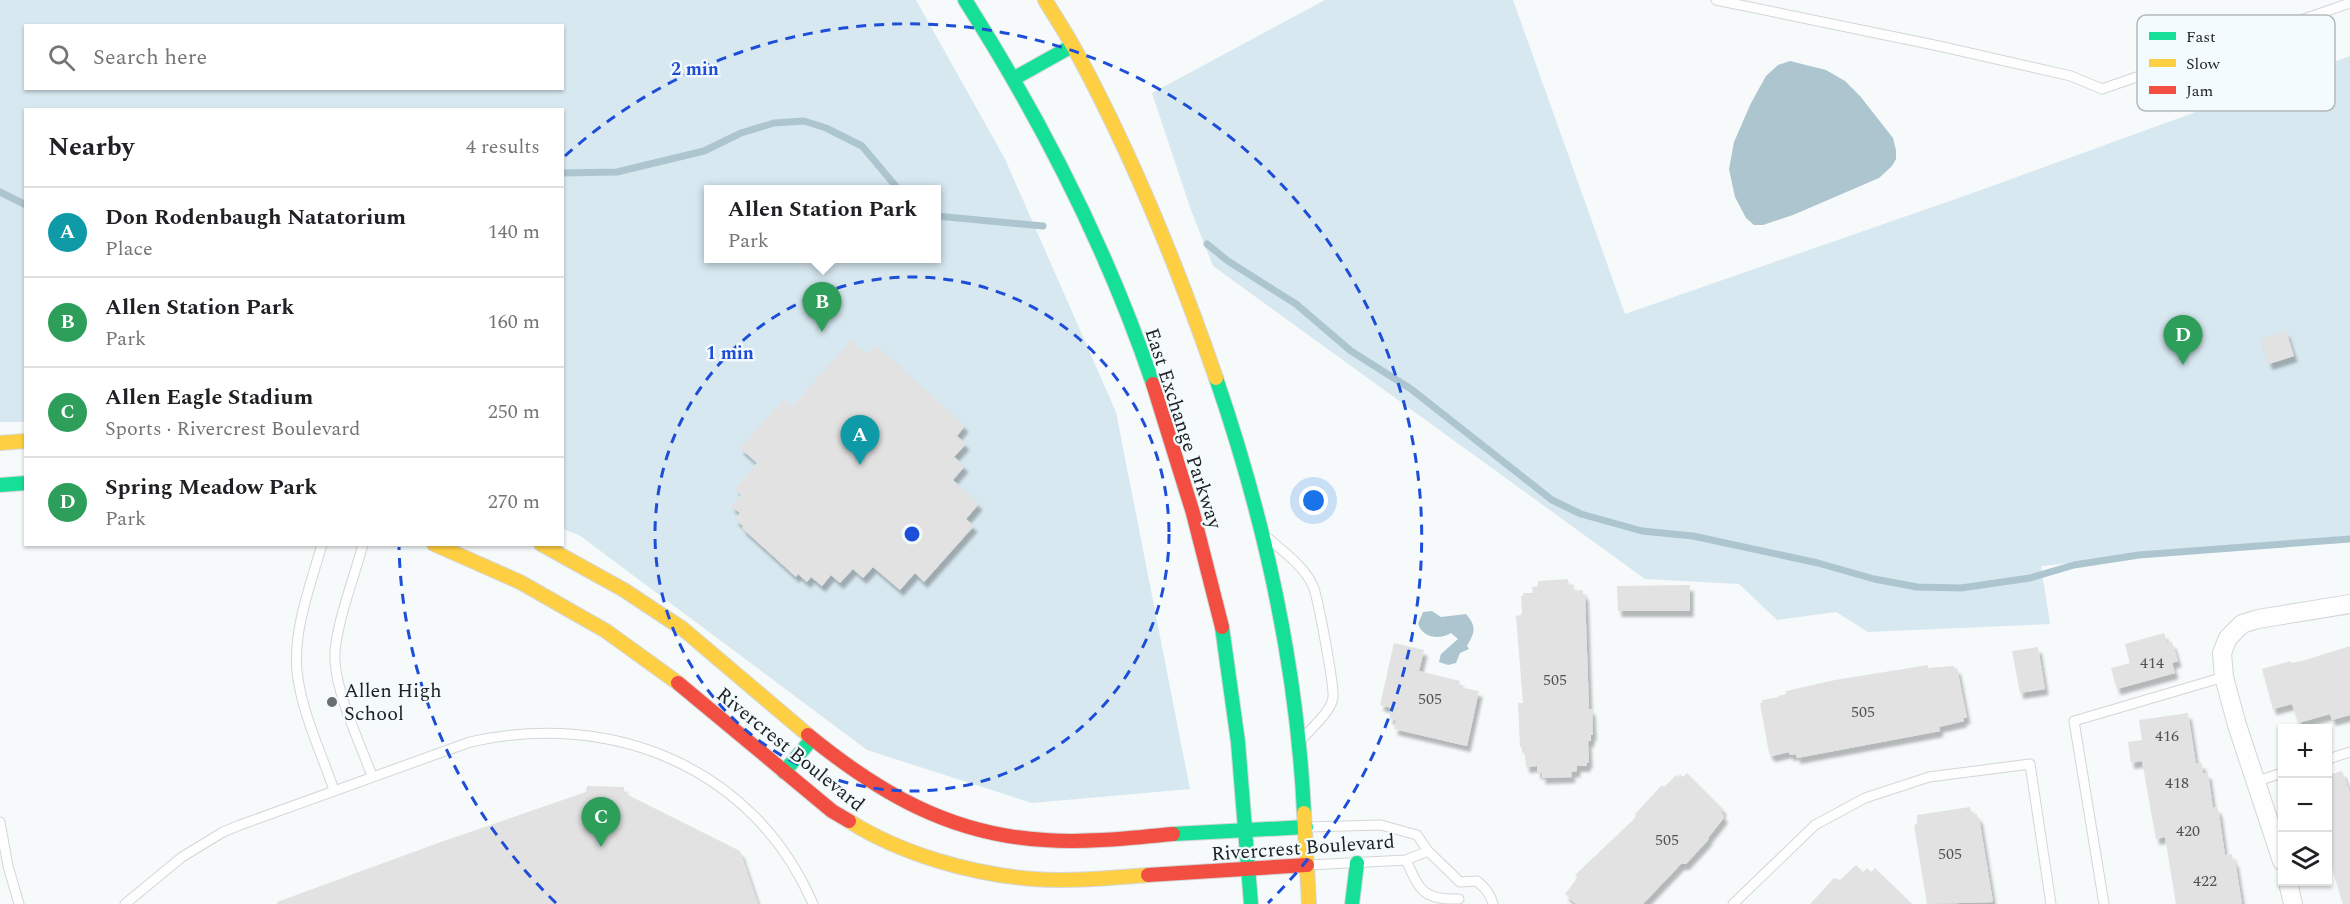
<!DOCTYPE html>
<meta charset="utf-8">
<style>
:root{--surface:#fff;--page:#f6f6f6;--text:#202124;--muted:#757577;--line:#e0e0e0;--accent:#6b6e6f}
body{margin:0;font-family:Spectral,serif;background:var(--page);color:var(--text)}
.controls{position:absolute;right:18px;bottom:18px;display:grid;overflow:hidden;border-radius:0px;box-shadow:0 2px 4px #0004}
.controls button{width:54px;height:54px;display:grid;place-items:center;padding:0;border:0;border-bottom:2px solid var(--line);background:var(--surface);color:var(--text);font:30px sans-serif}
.you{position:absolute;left:1314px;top:501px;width:21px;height:21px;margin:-15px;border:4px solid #fff;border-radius:50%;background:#1a73e8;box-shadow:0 0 0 9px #1a73e833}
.badge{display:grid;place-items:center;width:39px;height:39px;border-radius:50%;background:var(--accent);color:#fff;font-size:20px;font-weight:700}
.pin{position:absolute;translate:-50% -50px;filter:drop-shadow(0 2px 3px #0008)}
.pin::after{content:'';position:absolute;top:32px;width:21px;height:18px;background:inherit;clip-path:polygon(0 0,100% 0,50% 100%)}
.popup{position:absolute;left:704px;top:185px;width:237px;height:78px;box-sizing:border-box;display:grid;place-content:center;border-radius:0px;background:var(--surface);filter:drop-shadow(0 2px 4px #0005);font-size:20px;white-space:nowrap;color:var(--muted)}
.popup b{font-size:22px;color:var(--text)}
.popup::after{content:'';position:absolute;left:50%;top:100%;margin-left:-12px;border:12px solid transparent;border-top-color:var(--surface)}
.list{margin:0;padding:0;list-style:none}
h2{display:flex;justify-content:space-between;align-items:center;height:78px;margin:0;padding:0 24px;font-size:26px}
h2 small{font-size:20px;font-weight:400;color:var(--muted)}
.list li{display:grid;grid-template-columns:39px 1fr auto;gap:18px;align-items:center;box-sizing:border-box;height:90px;padding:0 24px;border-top:2px solid var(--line)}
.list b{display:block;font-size:22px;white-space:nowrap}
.list p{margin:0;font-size:20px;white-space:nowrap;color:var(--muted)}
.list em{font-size:20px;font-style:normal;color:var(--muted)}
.icon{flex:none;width:33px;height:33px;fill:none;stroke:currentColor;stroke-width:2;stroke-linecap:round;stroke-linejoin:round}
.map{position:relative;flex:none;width:2350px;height:904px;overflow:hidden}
.search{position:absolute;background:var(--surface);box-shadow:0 2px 4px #0004;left:24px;top:24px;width:540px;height:66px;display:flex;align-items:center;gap:15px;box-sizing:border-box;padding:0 21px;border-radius:0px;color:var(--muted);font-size:22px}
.panel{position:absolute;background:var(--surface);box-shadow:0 2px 4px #0004;left:24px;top:108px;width:540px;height:438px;border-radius:0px}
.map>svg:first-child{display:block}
.green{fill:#d7e8f0;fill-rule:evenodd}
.water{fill:#adc5cf}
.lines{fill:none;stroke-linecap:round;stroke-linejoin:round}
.stream{stroke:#adc5cf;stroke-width:7}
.building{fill:#e2e2e2;filter:url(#shadow)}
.lane-casing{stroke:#d3d6d7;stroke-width:11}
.street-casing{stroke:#d3d6d7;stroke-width:20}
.fast-casing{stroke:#d3d6d7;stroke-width:16}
.slow-casing{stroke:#d3d6d7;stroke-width:16}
.jam-casing{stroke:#d3d6d7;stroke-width:16}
.lane{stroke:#fefefe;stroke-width:9}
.street{stroke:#fefefe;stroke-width:18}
.fast{stroke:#16e098;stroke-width:14}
.slow{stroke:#ffcf43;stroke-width:14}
.jam{stroke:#f24e42;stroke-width:14}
.ring{fill:none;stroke:#1d4ed8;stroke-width:3;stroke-dasharray:10 8}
.poi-dot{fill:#6b6e6f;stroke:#f3fbfe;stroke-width:2}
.labels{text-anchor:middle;stroke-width:4.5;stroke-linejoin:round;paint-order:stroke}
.number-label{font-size:16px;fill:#505354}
.street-label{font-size:20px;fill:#202324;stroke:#f3fbfe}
.poi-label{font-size:20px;fill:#202324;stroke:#f3fbfe;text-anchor:start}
.key{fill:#f3fbfe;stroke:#b4babd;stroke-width:1.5}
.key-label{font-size:16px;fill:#202324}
.centre{fill:#1d4ed8;stroke:#f3fbfe;stroke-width:3}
.ring-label{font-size:18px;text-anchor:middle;font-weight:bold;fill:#1d4ed8;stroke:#f3fbfe;stroke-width:4.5;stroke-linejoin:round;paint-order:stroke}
</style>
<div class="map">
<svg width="2350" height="904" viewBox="0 0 2350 904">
<defs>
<filter id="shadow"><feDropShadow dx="3.5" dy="6" stdDeviation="1.5" flood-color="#0004"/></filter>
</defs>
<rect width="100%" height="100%" fill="#f6fafb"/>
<!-- green -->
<g class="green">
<path d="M0 0H916L1005 159 1116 412 1190 789 1032 803 867 750 579 535 563 529 562 110H26L25 422H0ZM26 26H562V88H26ZM708 190H936V258H708Z"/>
<path d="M1325 0H1513L1625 314 1970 194 2350 56V536L2041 566 2050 624 1868 632 1836 612 1777 620 1739 584 1645 579 1213 266 1191 210 1152 93Z"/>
</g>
<!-- water -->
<g class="water">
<path d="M1790 61 1826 70 1845 81 1860 96 1893 138 1896 150V159L1892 166 1879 178 1793 215 1763 225H1754L1746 218 1735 197 1729 169 1734 142 1751 103 1766 76 1778 65Z"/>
<path d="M1432 611 1441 617 1466 614C1477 627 1475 632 1467 646L1469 649 1460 653 1456 663 1448 665 1439 662 1441 654 1458 639 1451 633C1439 640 1423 638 1418 624L1423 612Z"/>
</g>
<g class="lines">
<!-- stream -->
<g class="stream">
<path d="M562 173 617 172 704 151 741 133 774 123 804 121 826 128 862 146 899 190"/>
<path d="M0 192 26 205"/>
<path d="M936 216 1043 226"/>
<path d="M1207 244 1228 261 1296 304 1351 351 1411 389 1552 500 1581 514 1642 531 1693 536 1818 563 1874 579 1917 587 1961 588 2030 578 2074 565 2139 555 2350 539"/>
</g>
</g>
<!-- building -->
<g class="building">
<path d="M2286 331 2294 356 2269 364 2261 339Z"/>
<path d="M851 340 867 355 876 345 965 426 957 436 966 444 954 457 965 466 953 480 979 504 966 519 974 526 924 582 915 573 900 590 873 567 863 578 853 569 840 583 831 575 822 586 811 577 807 582 798 574 796 577 742 528 743 526 735 519 740 513 731 506 741 495 735 489 757 463 740 448 784 399 792 407Z"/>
<path d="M1568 579 1569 585H1574V591L1583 590V594H1585L1589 709H1592L1593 735H1591V741H1588L1589 762 1587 763V766H1577V771L1571 772 1572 777 1542 778V773H1537V766L1526 767 1524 747H1520L1518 703H1523L1516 616 1521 615 1522 612 1521 596H1523V593H1533L1532 587 1538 586V581Z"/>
<path d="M1690 585V611H1618L1617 586Z"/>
<path d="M2164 633 2167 643 2172 642 2178 661 2172 663 2175 673 2117 689 2111 668 2130 663 2125 644Z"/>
<path d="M1394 643 1424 650 1419 671 1460 681 1459 687 1479 691 1467 746 1394 729 1396 720 1389 718 1392 708 1380 705Z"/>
<path d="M2350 646V715L2332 720 2330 714 2298 723 2292 704 2273 709 2262 669 2291 661V663L2302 661Z"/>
<path d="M2038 647 2045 689 2020 693 2012 651Z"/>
<path d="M1928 665V668L1954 666V668H1957L1967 718H1963L1964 721 1939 727 1940 731 1797 758 1796 754 1790 755 1789 752 1772 756 1769 753 1760 703H1762V700L1779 697 1778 696 1786 694V691L1835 680Z"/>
<path d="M2188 713 2196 764 2202 763 2203 773H2208L2213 808 2217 807 2219 813 2225 855 2232 854 2233 861 2235 860 2242 904H2176L2165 837 2156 839 2142 761 2131 763 2128 742 2142 740 2139 720Z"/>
<path d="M2342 771 2350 793V904H2343L2328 855V775Z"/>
<path d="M1687 773 1723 809 1721 812 1724 816 1723 819 1708 838 1709 839 1686 864H1681L1643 904H1576L1565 894 1575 881 1577 877 1575 875 1634 819 1636 815 1635 814 1662 785 1664 787 1676 775 1678 777 1680 774 1683 777Z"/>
<path d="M587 786 624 787V793L740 851 758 904H277V902L438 843 586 792Z"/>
<path d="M1970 807 1972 815 1977 814V817H1979L1993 902 1927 904 1914 825 1917 824V815Z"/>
<path d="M1856 865 1863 872 1867 868 1871 872 1875 868 1912 904H1810L1834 878 1840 880Z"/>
</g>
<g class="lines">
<defs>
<g id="lane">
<path d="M1716 0 1939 46 2071 76 2102 89 2350 3"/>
<path d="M1269 539C1285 553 1304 566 1313 586 1318 598 1334 684 1333 697 1332 711 1312 727 1303 738"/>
<path d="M322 544C311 584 293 629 297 671 301 711 321 752 334 790"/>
<path d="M363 544C355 576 333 631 335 661 337 696 360 743 372 776"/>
<path d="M2328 759 2350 752"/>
<path d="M2255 782 2282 773"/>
<path d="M0 822 8 866 19 904"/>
<path d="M1308 827 1381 825 1417 835 1428 851 1460 882 1477 881C1485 888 1490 893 1493 904"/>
<path d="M1406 860C1420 891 1423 900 1459 899"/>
<path d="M1309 865 1406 860 1428 851"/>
<path d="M125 904 182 857 223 832 240 825 470 742C612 710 754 767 813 904"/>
<path d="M1733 904 1815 825 1865 798 1929 777 2030 764 2051 904"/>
<path d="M2104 904 2074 721 2224 677"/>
</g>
<g id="street">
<path d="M2282 861 2237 725 2224 677 2222 653 2228 638 2242 624 2258 619 2350 604"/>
<path d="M2288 882 2293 904"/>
</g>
<g id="fast">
<path d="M965 0C1042 121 1107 248 1153 384"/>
<path d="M1013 79 1072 46"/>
<path d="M1216 378C1264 518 1297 665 1304 813"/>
<path d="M0 485 26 483"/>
<path d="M1222 627 1238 742 1251 904"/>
<path d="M784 772 812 739"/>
<path d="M1173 834 1306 827"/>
<path d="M1352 904 1357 863"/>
</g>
<g id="slow">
<path d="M1045 0C1056 18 1068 36 1078 55 1133 157 1178 268 1216 378"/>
<path d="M0 443 26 441"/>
<path d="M434 544 520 582 606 631 678 683"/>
<path d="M541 544 624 590 683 629 808 735"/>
<path d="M1304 813 1309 904"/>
<path d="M849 821C901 854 971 874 1033 879 1071 882 1110 878 1148 875"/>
</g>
<g id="jam">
<path d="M1153 384 1193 513 1222 627"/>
<path d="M678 683 832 811 849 821"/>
<path d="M808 735C879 793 951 835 1045 840 1088 843 1130 838 1173 834"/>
<path d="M1148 875 1307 865"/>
</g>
</defs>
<!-- lane casing -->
<use href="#lane" class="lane-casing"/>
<!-- street casing -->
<use href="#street" class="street-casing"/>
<!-- fast casing -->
<use href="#fast" class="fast-casing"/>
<!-- slow casing -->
<use href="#slow" class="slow-casing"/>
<!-- jam casing -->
<use href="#jam" class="jam-casing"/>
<!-- lane -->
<use href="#lane" class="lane"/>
<!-- street -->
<use href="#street" class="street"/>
<!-- fast -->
<use href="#fast" class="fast"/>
<!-- slow -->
<use href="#slow" class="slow"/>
<!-- jam -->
<use href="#jam" class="jam"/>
</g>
<!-- distance rings -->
<g class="ring">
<circle cx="912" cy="534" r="257"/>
<path d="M556 903A513 513 0 0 1 399 547M565 156A513 513 0 0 1 1268 903"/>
</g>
<!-- markers -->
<circle class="poi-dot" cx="332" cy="702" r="6"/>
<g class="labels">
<!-- number labels -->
<g class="number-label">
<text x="2152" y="668">414</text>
<text x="1555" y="685">505</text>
<text x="1430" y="704">505</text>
<text x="1863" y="717">505</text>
<text x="2167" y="741">416</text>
<text x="2177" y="788">418</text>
<text x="2188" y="836">420</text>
<text x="1667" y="845">505</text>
<text x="1950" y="859">505</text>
<text x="2205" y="886">422</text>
</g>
<!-- street labels -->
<g class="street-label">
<text transform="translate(1184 428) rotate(72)" y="7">East Exchange Parkway</text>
<text transform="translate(791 749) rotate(39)" y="7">Rivercrest Boulevard</text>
<text transform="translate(1303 847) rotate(-4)" y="7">Rivercrest Boulevard</text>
</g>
<!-- poi labels -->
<g class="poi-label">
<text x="344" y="697">Allen High<tspan x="344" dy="23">School</tspan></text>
</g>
</g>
<!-- legend -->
<rect x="2137" y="15" width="198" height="96" rx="9" class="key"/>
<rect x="2149" y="32" width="27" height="8" fill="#16e098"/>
<rect x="2149" y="59" width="27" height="8" fill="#ffcf43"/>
<rect x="2149" y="86" width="27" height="8" fill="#f24e42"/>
<g class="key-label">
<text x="2186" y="42">Fast</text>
<text x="2186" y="69">Slow</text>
<text x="2186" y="96">Jam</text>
</g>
<circle cx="912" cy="534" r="9" class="centre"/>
<g class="ring-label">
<text x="695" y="75">2 min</text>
<text x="730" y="359">1 min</text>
</g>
</svg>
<div class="controls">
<button>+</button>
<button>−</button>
<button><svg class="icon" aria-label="layers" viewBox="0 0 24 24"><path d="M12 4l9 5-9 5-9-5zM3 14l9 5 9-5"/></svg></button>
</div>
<div class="you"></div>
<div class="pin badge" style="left:860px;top:465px;background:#0f9aa8">A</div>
<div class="pin badge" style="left:822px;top:332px;background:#2e9e5b">B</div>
<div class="popup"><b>Allen Station Park</b>Park</div>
<div class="pin badge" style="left:601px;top:847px;background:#2e9e5b">C</div>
<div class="pin badge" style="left:2183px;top:365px;background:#2e9e5b">D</div>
<div class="search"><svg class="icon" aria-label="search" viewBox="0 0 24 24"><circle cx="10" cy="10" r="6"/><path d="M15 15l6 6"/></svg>Search here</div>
<section class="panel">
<h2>Nearby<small>4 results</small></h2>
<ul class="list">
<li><span class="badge" style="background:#0f9aa8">A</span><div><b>Don Rodenbaugh Natatorium</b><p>Place</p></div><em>140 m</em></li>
<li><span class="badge" style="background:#2e9e5b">B</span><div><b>Allen Station Park</b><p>Park</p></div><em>160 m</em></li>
<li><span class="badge" style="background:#2e9e5b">C</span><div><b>Allen Eagle Stadium</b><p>Sports · Rivercrest Boulevard</p></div><em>250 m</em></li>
<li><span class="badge" style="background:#2e9e5b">D</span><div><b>Spring Meadow Park</b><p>Park</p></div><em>270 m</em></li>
</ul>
</section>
</div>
